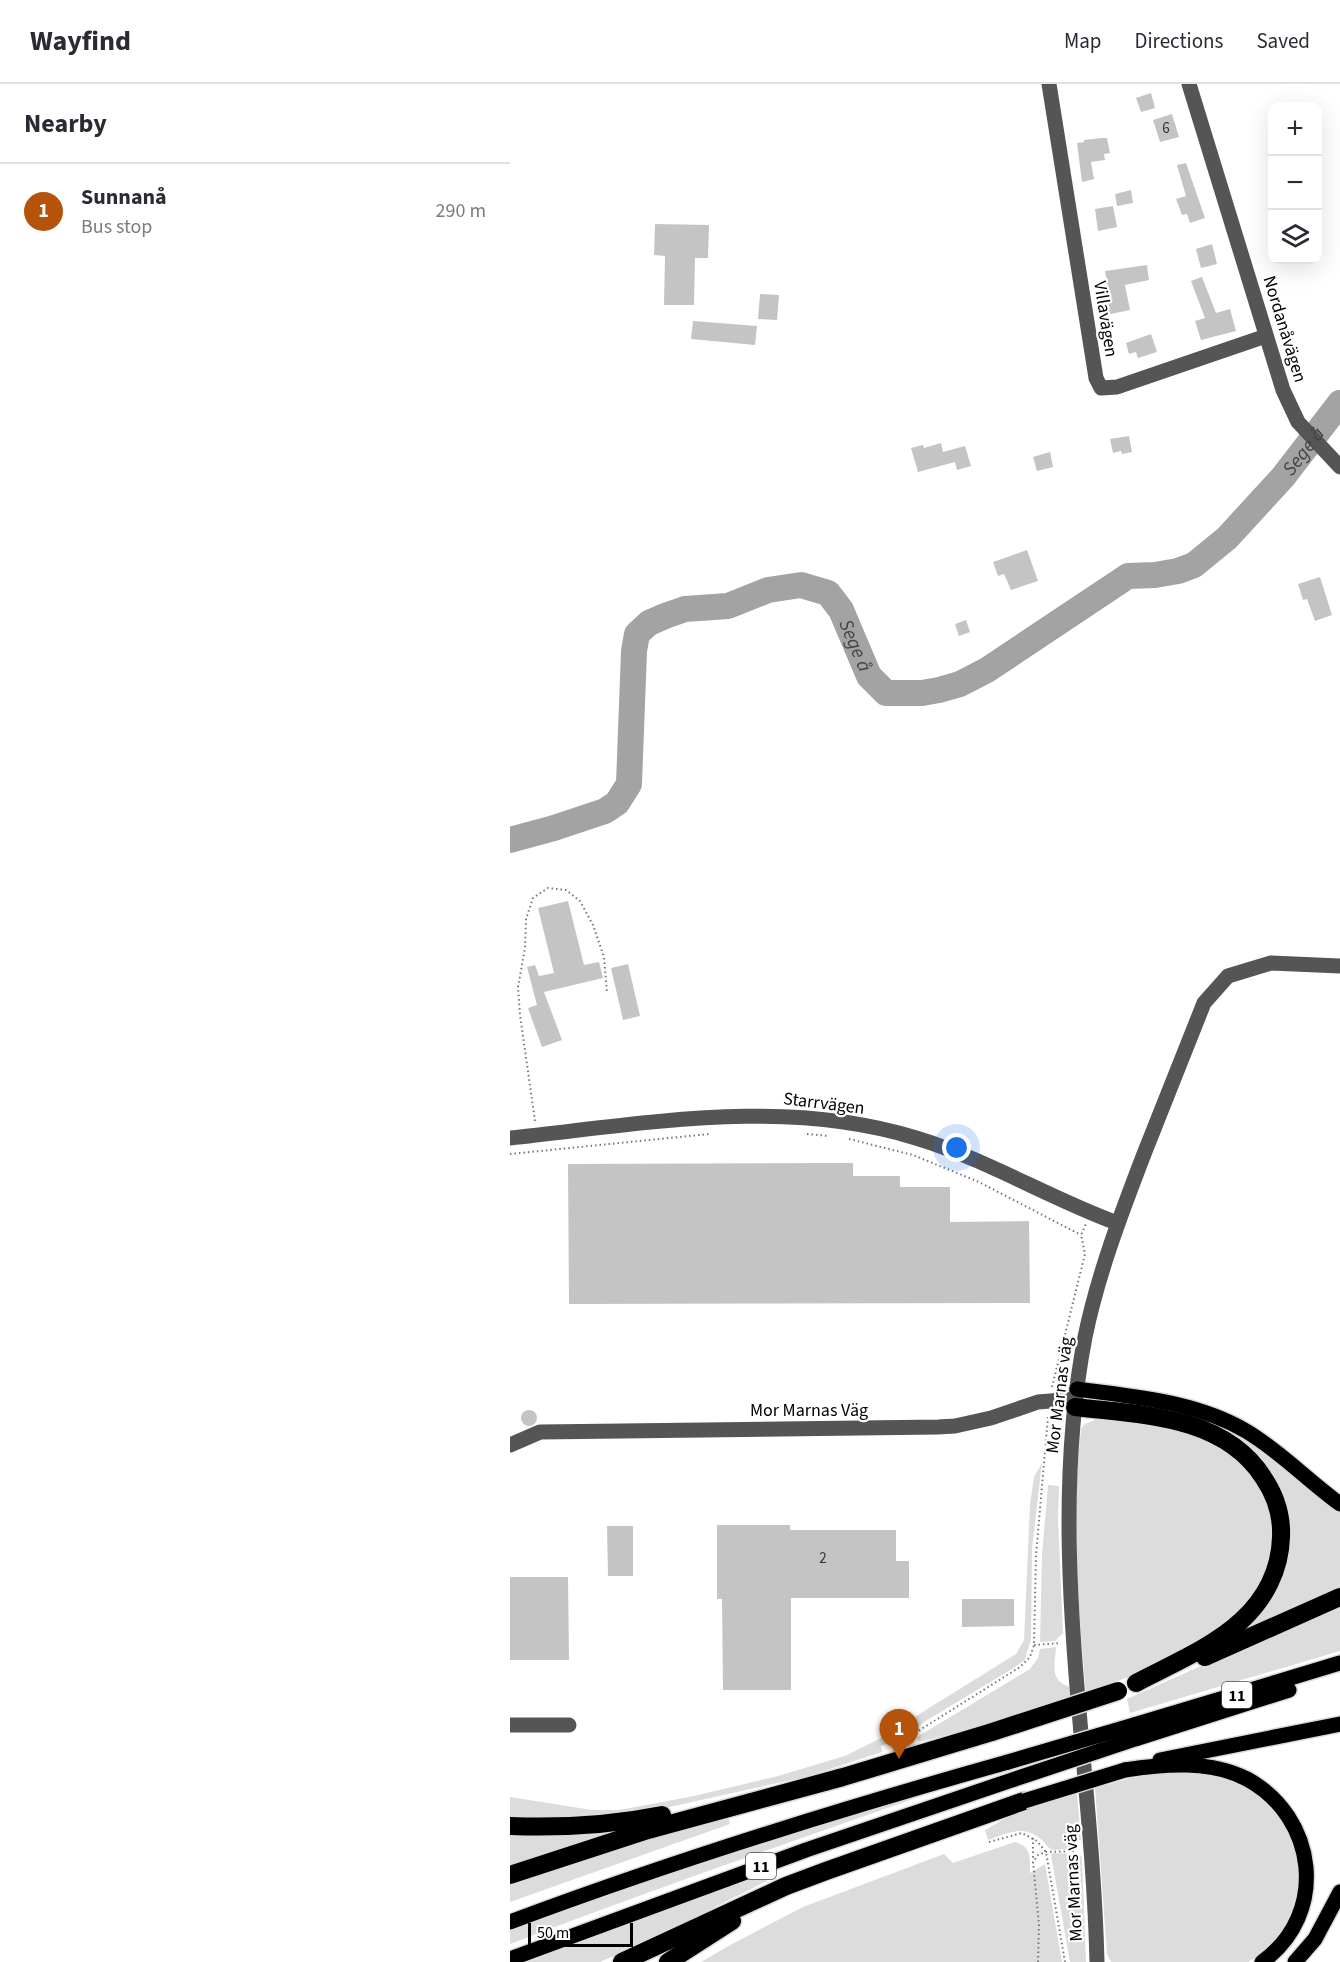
<!DOCTYPE html>
<meta charset="utf-8">
<style>
:root{--surface:#fff;--page:#f7f7f7;--text:#2b2b33;--muted:#7c7c81;--line:#e1e1e2;--accent:#b45309}
body{margin:0;font-family:"Source Sans 3",sans-serif;background:var(--page);color:var(--text)}
.controls{position:absolute;right:18px;top:18px;display:grid;overflow:hidden;border-radius:12px;box-shadow:0 6px 24px #0002}
.controls button{width:54px;height:54px;display:grid;place-items:center;padding:0;border:0;border-bottom:2px solid var(--line);background:var(--surface);color:var(--text);font:30px sans-serif}
.scale{position:absolute;left:18px;bottom:15px;width:105px;box-sizing:border-box;padding-left:6px;border:3px solid #000;border-top:0;font-size:16px;line-height:21px;white-space:nowrap;color:#000;-webkit-text-stroke:4px #fff;paint-order:stroke}
.you{position:absolute;left:447px;top:1064px;width:21px;height:21px;margin:-15px;border:4px solid #fff;border-radius:50%;background:#1a73e8;box-shadow:0 0 0 9px #1a73e833}
.badge{display:grid;place-items:center;width:39px;height:39px;border-radius:50%;background:var(--accent);color:#fff;font-size:20px;font-weight:700}
.pin{position:absolute;translate:-50% -50px;filter:drop-shadow(0 2px 3px #0008)}
.pin::after{content:'';position:absolute;top:32px;width:21px;height:18px;background:inherit;clip-path:polygon(0 0,100% 0,50% 100%)}
.list{margin:0;padding:0;list-style:none}
h2{display:flex;justify-content:space-between;align-items:center;height:78px;margin:0;padding:0 24px;font-size:26px}
h2 small{font-size:20px;font-weight:400;color:var(--muted)}
.list li{display:grid;grid-template-columns:39px 1fr auto;gap:18px;align-items:center;box-sizing:border-box;height:96px;padding:0 24px;border-top:2px solid var(--line)}
.list b{display:block;font-size:22px;white-space:nowrap}
.list p{margin:0;font-size:20px;white-space:nowrap;color:var(--muted)}
.list em{font-size:20px;font-style:normal;color:var(--muted)}
.icon{flex:none;width:33px;height:33px;fill:none;stroke:currentColor;stroke-width:2;stroke-linecap:round;stroke-linejoin:round}
.map{position:relative;flex:none;width:830px;height:1878px;overflow:hidden}
header{display:flex;align-items:center;gap:36px;box-sizing:border-box;height:84px;padding:0 30px;background:var(--surface);border-bottom:2px solid var(--line)}
header strong{font-size:28px}
nav{display:flex;gap:33px;margin-inline-start:auto;font-size:21px}
main{display:flex}
aside{flex:1;background:var(--surface)}
.map>svg:first-child{display:block}
.green{fill:#dcdcdc}
.lines{fill:none;stroke-linecap:round;stroke-linejoin:round}
.river{stroke:#a3a3a3;stroke-width:26}
.building{fill:#c4c4c4}
.major-casing{stroke:#dbdbdb;stroke-width:18}
.highway-casing{stroke:#dbdbdb;stroke-width:21}
.path{stroke:#777;stroke-width:2;stroke-dasharray:1.5 3;stroke-linecap:butt}
.minor{stroke:#555;stroke-width:15}
.major{stroke:#000;stroke-width:15}
.highway{stroke:#000;stroke-width:18}
.major-bridge-casing{stroke:#dbdbdb;stroke-width:18;stroke-linecap:butt}
.highway-bridge-casing{stroke:#dbdbdb;stroke-width:21;stroke-linecap:butt}
.major-bridge{stroke:#000;stroke-width:15}
.highway-bridge{stroke:#000;stroke-width:18}
.labels{text-anchor:middle;stroke-width:4.5;stroke-linejoin:round;paint-order:stroke}
.number-label{font-size:15px;fill:#313131}
.shield{fill:#fff;stroke:#4c4c4c;stroke-width:1.5}
.shield-label{font-size:16px;font-weight:bold;fill:#000}
.street-label{font-size:18px;fill:#000;stroke:#fff}
.water-label{font-size:20px;font-style:italic;fill:#444;stroke:#fff}
</style>
<header>
<strong>Wayfind</strong>
<nav><a>Map</a><a>Directions</a><a>Saved</a></nav>
</header>
<main>
<aside>
<h2>Nearby<small></small></h2>
<ul class="list">
<li><span class="badge">1</span><div><b>Sunnanå</b><p>Bus stop</p></div><em>290 m</em></li>
</ul>
</aside>
<div class="map">
<svg width="830" height="1878" viewBox="0 0 830 1878">
<rect width="100%" height="100%" fill="#fff"/>
<!-- green -->
<g class="green">
<path d="M590 1334 662 1342 710 1360 747 1394 763 1434 760 1483 738 1521 708 1546 664 1571 629 1589 576 1609C568 1521 561 1433 571 1345L575 1340Z"/>
<path d="M692 1335H695L741 1357 830 1429V1505L733 1547 766 1506V1397L754 1380 741 1365Z"/>
<path d="M532 1379 522 1465 521 1555 515 1576 502 1585 414 1638 394 1654 371 1662 372 1668 299 1692 151 1725 57 1735 0 1734V1713L82 1726H109L184 1712 268 1692 335 1672 369 1655 506 1570 514 1556 520 1421 524 1393Z"/>
<path d="M538 1401 549 1402 548 1434 553 1549 545 1557 530 1558 532 1470Z"/>
<path d="M830 1520V1567L620 1629 617 1615Z"/>
<path d="M546 1563C545 1580 539 1597 560 1603L561 1613 461 1647 448 1648 409 1658 407 1653 520 1585 528 1574 530 1565Z"/>
<path d="M680 1688C707 1691 730 1696 752 1713 807 1755 797 1846 738 1878H601L597 1870 585 1704 632 1691Z"/>
<path d="M440 1702C293 1754 146 1804 0 1860V1844L237 1760Z"/>
<path d="M567 1709 571 1756 562 1757V1765L542 1766C537 1763 536 1760 532 1756 514 1740 497 1749 478 1756L475 1746 503 1730Z"/>
<path d="M218 1733 220 1740 0 1818V1798L76 1772Z"/>
<path d="M120 1745 0 1784V1749Z"/>
<path d="M505 1758C522 1763 520 1774 520 1789L535 1780 552 1878H191L222 1860 293 1823 434 1770 443 1779Z"/>
<path d="M542 1769 569 1770 572 1773 576 1878H560L541 1771Z"/>
<path d="M255 1788 257 1797 131 1860 90 1878H18Z"/>
</g>
<g class="lines">
<!-- river -->
<path class="river" id="s1" d="M0 756 44 744 95 727 107 719 119 700 124 567 127 550 139 539 155 532 175 525 218 522 258 506 291 501 318 509 331 526 359 592 376 609H412L429 606 450 600 477 586 618 492 645 491 668 487 684 481 717 454 773 393 830 319"/>
</g>
<!-- building -->
<g class="building">
<path d="M641 9 645 24 631 28 626 14Z"/>
<path d="M662 30 669 53 650 58 643 36Z"/>
<path d="M592 54H597L600 69 594 70 595 76 581 78 584 95 572 98 567 59 574 58V56Z"/>
<path d="M676 79 695 134 680 139 677 130 672 131 666 115 676 112 667 81Z"/>
<path d="M621 106 623 119 607 122 605 110Z"/>
<path d="M603 122 607 143 588 147 585 125Z"/>
<path d="M145 140 199 141 198 174H185L184 221H154L155 172 144 171Z"/>
<path d="M702 160 707 180 691 184 686 165Z"/>
<path d="M637 181 639 196 615 201 620 226 596 231 593 215 600 214 595 187Z"/>
<path d="M692 193 706 229 720 225 726 247 691 256 685 237 695 234 681 197Z"/>
<path d="M250 210 269 211 267 236 248 235Z"/>
<path d="M183 237 247 242 245 261 181 255Z"/>
<path d="M641 250 647 268 628 274 626 268 619 270 616 259Z"/>
<path d="M619 352 622 368 612 370 611 367 603 369 600 355Z"/>
<path d="M431 359 433 368 455 362 461 382 447 386 445 378 408 388 401 364 413 361 414 364Z"/>
<path d="M540 368 543 383 527 387 523 373Z"/>
<path d="M517 466 528 497 501 506 494 490 488 492 483 478Z"/>
<path d="M810 493 822 531 805 537 797 515 793 516 788 500Z"/>
<path d="M456 536 460 548 449 552 445 540Z"/>
<path d="M58 817 74 881 89 878 93 894 34 908 52 956 32 963 18 924 27 921 17 883 25 881 29 892 44 889 28 824Z"/>
<path d="M118 880 130 932 113 936 101 884Z"/>
<path d="M343 1079V1092H390V1103H440V1138L519 1137 520 1219 59 1220 58 1080Z"/>
<circle cx="19" cy="1334" r="8"/>
<path d="M207 1441H280V1446H386V1477H399V1514H281V1606H213L212 1515H207Z"/>
<path d="M97 1442H123V1492H98Z"/>
<path d="M0 1493H58L59 1576H0Z"/>
<path d="M452 1515H504V1542L452 1543Z"/>
</g>
<g class="lines">
<defs>
<g id="major">
<path d="M567 1305C624 1313 685 1317 736 1347 770 1367 798 1397 830 1420"/>
<path d="M624 1641 830 1579"/>
<path d="M625 1655 779 1606"/>
<path d="M650 1676 830 1640"/>
<path d="M615 1686C654 1680 701 1676 737 1695 807 1733 819 1830 752 1878"/>
<path d="M0 1838C163 1777 330 1725 498 1678"/>
<path d="M0 1875 296 1766 505 1695"/>
<path d="M785 1878 805 1855 830 1808"/>
</g>
<g id="highway">
<path d="M565 1323C631 1331 713 1331 753 1393 766 1412 772 1431 771 1453 770 1486 755 1515 731 1537 703 1563 660 1581 626 1599"/>
<path d="M695 1573 830 1513"/>
<path d="M0 1742C51 1744 102 1741 152 1731"/>
<path d="M0 1791 138 1746 333 1693 482 1648"/>
<path d="M112 1878 276 1802 316 1787 514 1717"/>
<path d="M158 1878 222 1837"/>
</g>
</defs>
<!-- major casing -->
<use href="#major" class="major-casing"/>
<!-- highway casing -->
<use href="#highway" class="highway-casing"/>
<!-- path -->
<g class="path">
<path d="M25 1037 10 931 8 903 15 864 16 835 23 814 38 804 56 806 70 817 83 841 94 873 97 909"/>
<path d="M297 1050 319 1052"/>
<path d="M339 1055 403 1071 469 1098 571 1151"/>
<path d="M0 1070 199 1050"/>
<path d="M542 1303 575 1170 571 1151 576 1140"/>
<path d="M524 1561 551 1559"/>
<path d="M405 1649 510 1583 520 1573 524 1561 526 1471 538 1333"/>
<path d="M523 1754V1775"/>
<path d="M479 1758 512 1749 527 1757 536 1768 555 1878"/>
<path d="M528 1878 529 1841 523 1778 528 1771 536 1768 567 1767"/>
</g>
<!-- minor -->
<g class="minor">
<path d="M539 0 586 294 591 304 607 303 756 252"/>
<path d="M679 0 773 306 788 338 830 383"/>
<path d="M0 1054C134 1040 274 1013 406 1054 476 1075 539 1114 607 1139"/>
<path d="M0 1361 30 1348 428 1343 445 1342 481 1334 528 1318 565 1315"/>
<path d="M0 1641H59"/>
<path d="M587 1878C582 1670 535 1460 575 1253 588 1190 611 1130 634 1070 654 1020 674 969 694 919L718 892 761 879 830 882"/>
</g>
<!-- major -->
<use href="#major" class="major"/>
<!-- highway -->
<use href="#highway" class="highway"/>
<defs>
<g id="major-bridge">
<path d="M498 1678 624 1641"/>
<path d="M505 1695 625 1655"/>
<path d="M514 1717 615 1686"/>
</g>
<path id="highway-bridge" d="M482 1648 608 1607"/>
</defs>
<!-- major-bridge casing -->
<use href="#major-bridge" class="major-bridge-casing"/>
<!-- highway-bridge casing -->
<use href="#highway-bridge" class="highway-bridge-casing"/>
<!-- major-bridge -->
<use href="#major-bridge" class="major-bridge"/>
<!-- highway-bridge -->
<use href="#highway-bridge" class="highway-bridge"/>
</g>
<g class="labels">
<!-- number labels -->
<g class="number-label">
<text x="656" y="49">6</text>
<text x="313" y="1479">2</text>
</g>
<!-- shield labels -->
<g class="shield">
<rect x="712" y="1598" width="30" height="26" rx="4.5"/>
<rect x="236" y="1769" width="30" height="26" rx="4.5"/>
</g>
<g class="shield-label">
<text x="727" y="1617">11</text>
<text x="251" y="1788">11</text>
</g>
<!-- street labels -->
<g class="street-label">
<text transform="translate(596 235) rotate(81)" y="6">Villavägen</text>
<text transform="translate(775 245) rotate(73)" y="6">Nordanåvägen</text>
<text transform="translate(314 1019) rotate(7)" y="6">Starrvägen</text>
<text transform="translate(549 1311) rotate(-83)" y="6">Mor Marnas väg</text>
<text x="299" y="1332">Mor Marnas Väg</text>
<text transform="translate(563 1799) rotate(-93)" y="6">Mor Marnas väg</text>
</g>
<!-- water labels -->
<g class="water-label">
<text dy="7" stroke="none"><textPath href="#s1" startOffset="1107">Sege å</textPath></text>
<text dy="7" stroke="none"><textPath href="#s1" startOffset="549">Sege å</textPath></text>
</g>
</g>
</svg>
<div class="controls">
<button>+</button>
<button>−</button>
<button><svg class="icon" aria-label="layers" viewBox="0 0 24 24"><path d="M12 4l9 5-9 5-9-5zM3 14l9 5 9-5"/></svg></button>
</div>
<div class="scale">50 m</div>
<div class="you"></div>
<div class="pin badge" style="left:389px;top:1675px">1</div>
</div>
</main>
